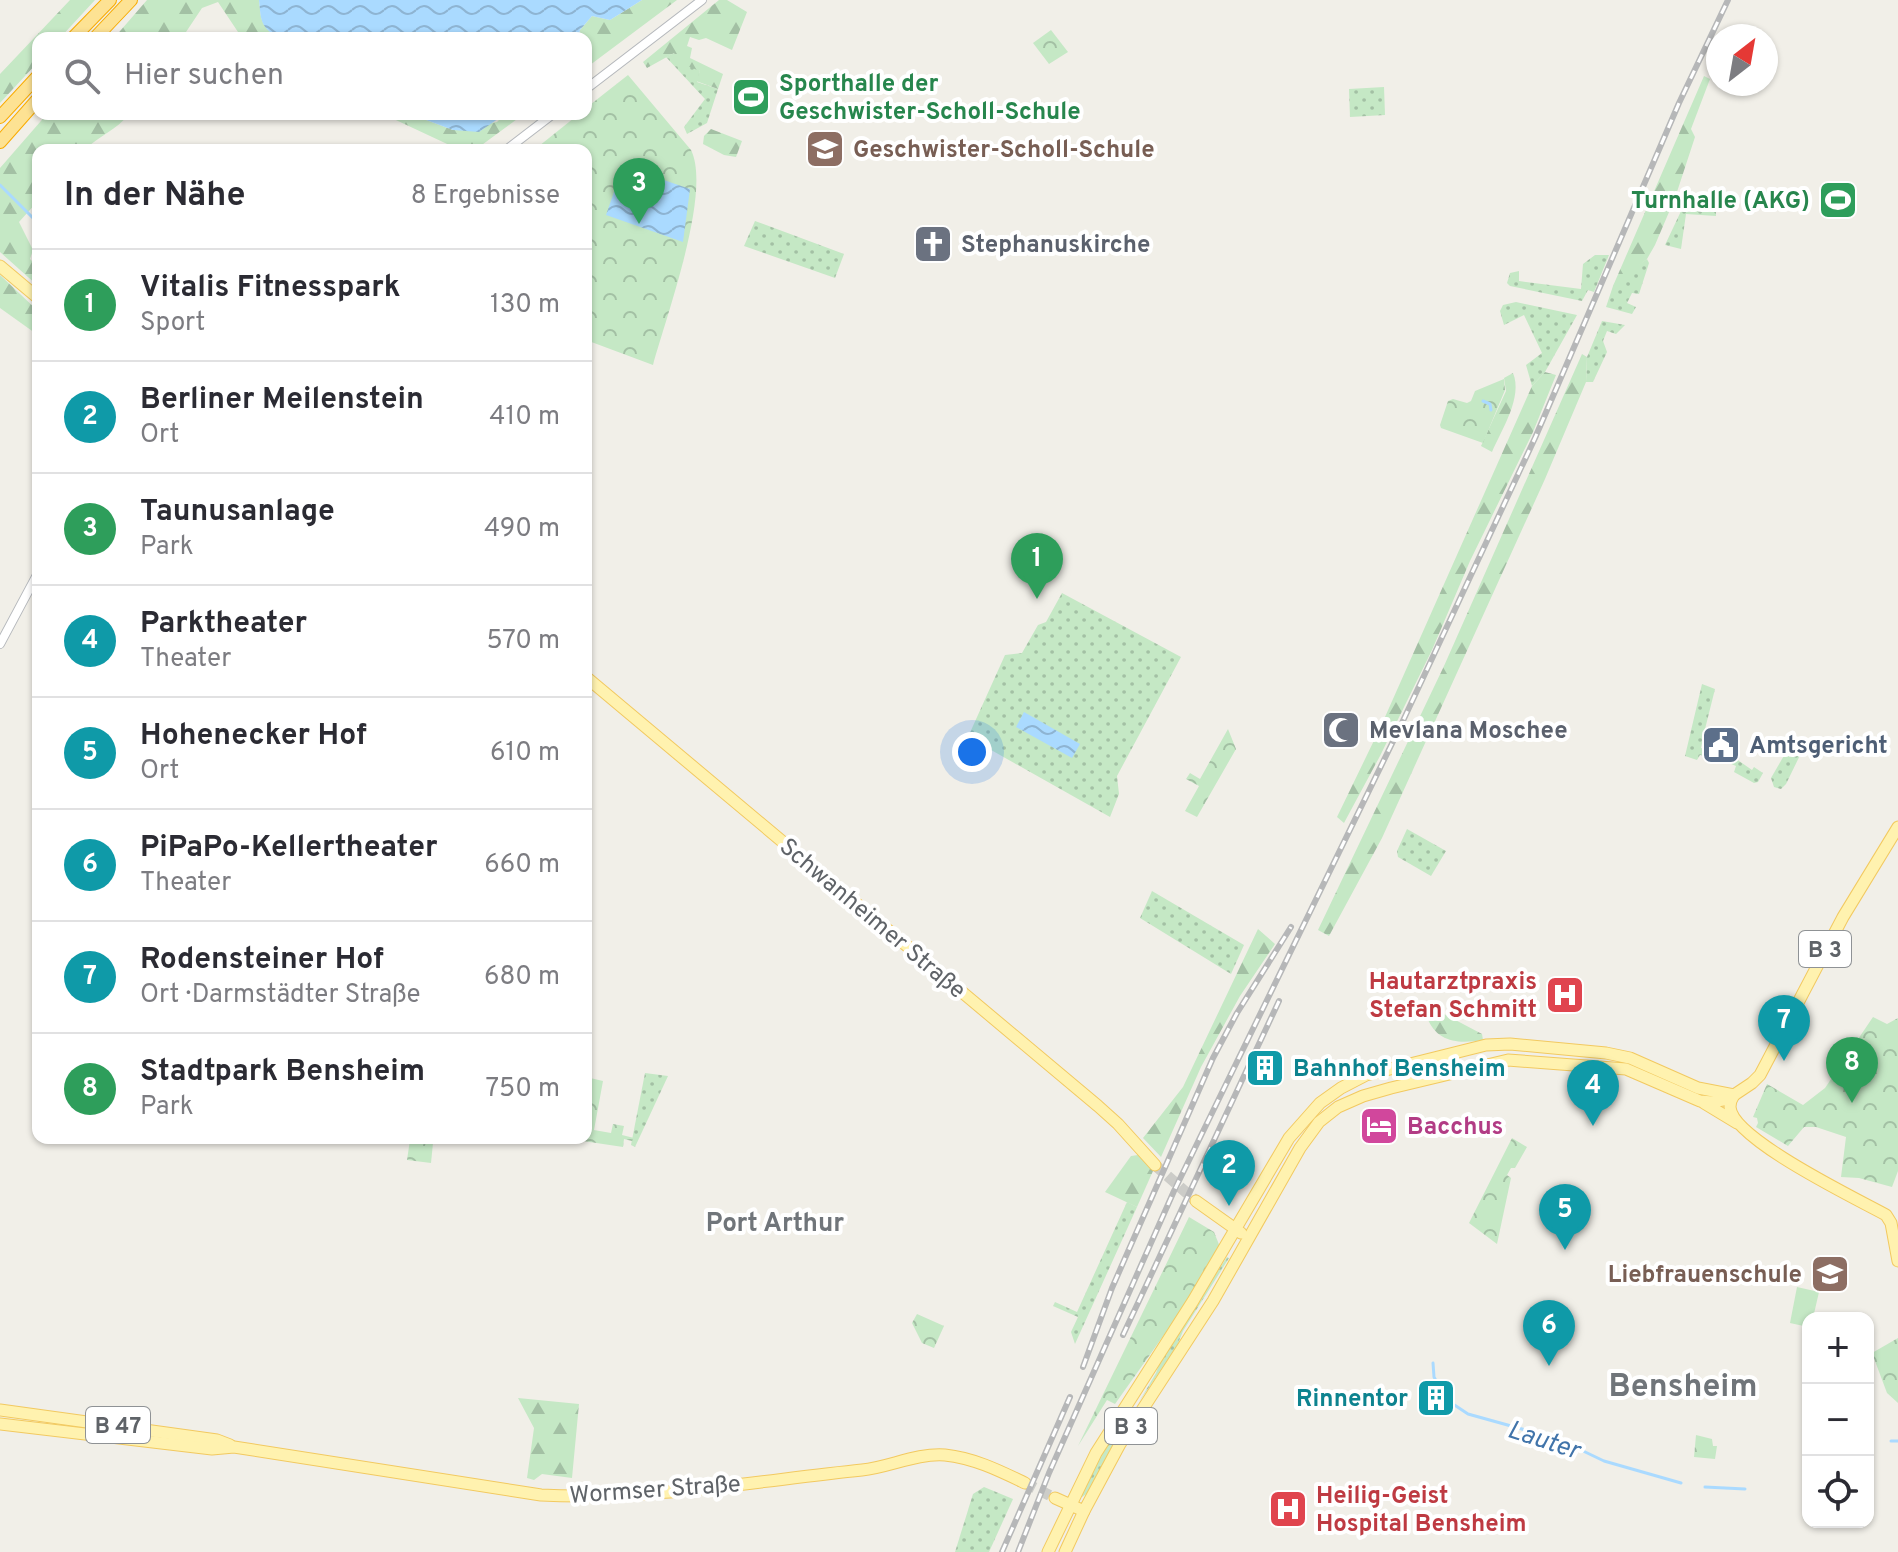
<!DOCTYPE html>
<html lang="de">
<meta charset="utf-8">
<style>
:root{--surface:#fff;--page:#f7f7f7;--text:#2b2b33;--muted:#7c7c81;--line:#e1e1e2;--accent:#ea4335}
body{margin:0;font-family:Overpass,sans-serif;background:var(--page);color:var(--text)}
.controls{position:absolute;right:24px;bottom:24px;display:grid;overflow:hidden;border-radius:16px;box-shadow:0 2px 6px #0004}
.controls button{width:72px;height:72px;display:grid;place-items:center;padding:0;border:0;border-bottom:2px solid var(--line);background:var(--surface);color:var(--text);font:40px sans-serif}
.compass{position:absolute;left:1706px;top:24px;width:72px;height:72px;border-radius:50%;background:var(--surface);box-shadow:0 2px 6px #0004;rotate:31deg}
.you{position:absolute;left:972px;top:752px;width:28px;height:28px;margin:-20px;border:6px solid #fff;border-radius:50%;background:#1a73e8;box-shadow:0 0 0 12px #1a73e833}
.badge{display:grid;place-items:center;width:52px;height:52px;border-radius:50%;background:var(--accent);color:#fff;font-size:26px;font-weight:700}
.pin{position:absolute;translate:-50% -66px;filter:drop-shadow(0 2px 4px #0008)}
.pin::after{content:'';position:absolute;top:42px;width:28px;height:24px;background:inherit;clip-path:polygon(0 0,100% 0,50% 100%)}
.list{margin:0;padding:0;list-style:none}
h2{display:flex;justify-content:space-between;align-items:center;height:104px;margin:0;padding:0 32px;font-size:34px}
h2 small{font-size:26px;font-weight:400;color:var(--muted)}
.list li{display:grid;grid-template-columns:52px 1fr auto;gap:24px;align-items:center;box-sizing:border-box;height:112px;padding:0 32px;border-top:2px solid var(--line)}
.list b{display:block;font-size:30px;white-space:nowrap}
.list p{margin:0;font-size:26px;white-space:nowrap;color:var(--muted)}
.list em{font-size:26px;font-style:normal;color:var(--muted)}
.icon{flex:none;width:44px;height:44px;fill:none;stroke:currentColor;stroke-width:2;stroke-linecap:round;stroke-linejoin:round}
.map{position:relative;flex:none;width:1898px;height:1552px;overflow:hidden}
.search{position:absolute;background:var(--surface);box-shadow:0 2px 6px #0004;left:32px;top:32px;width:560px;height:88px;display:flex;align-items:center;gap:20px;box-sizing:border-box;padding:0 28px;border-radius:16px;color:var(--muted);font-size:30px}
.panel{position:absolute;background:var(--surface);box-shadow:0 2px 6px #0004;left:32px;top:144px;width:560px;height:1000px;border-radius:16px}
.map>svg:first-child{display:block}
.grass{fill:url(#grass-dots)}
.forest{fill:url(#forest-firs)}
.park{fill:url(#park-crowns)}
.pitch{fill:#c5e8c5}
.water{fill:url(#water-waves)}
.lines{fill:none;stroke-linecap:round;stroke-linejoin:round}
.stream{stroke:#aadaff;stroke-width:3}
.major-tunnel{stroke:#ccccc8;stroke-width:11;stroke-dasharray:11 5.5;stroke-linecap:butt}
.minor-casing{stroke:#b5b8bc;stroke-width:10}
.major-casing{stroke:#f2c960;stroke-width:13}
.highway-casing{stroke:#f9ab00;stroke-width:14}
.minor{stroke:#fff;stroke-width:8}
.major{stroke:#fff2af;stroke-width:11}
.highway{stroke:#fde293;stroke-width:12}
.rail-casing{stroke:#b6b7b8;stroke-width:6}
.rail{stroke:#fff;stroke-width:3;stroke-dasharray:9;stroke-linecap:butt}
.labels{text-anchor:middle;stroke-width:8;stroke-linejoin:round;paint-order:stroke}
.shield{fill:#fff;stroke:#8f9295;stroke-width:2}
.shield-label{font-size:22px;font-weight:bold;fill:#5f6368}
.leisure-label{font-size:24px;font-weight:bold;fill:#27864d;stroke:#fff;text-anchor:start}
.education-label{font-size:24px;font-weight:bold;fill:#785e54;stroke:#fff;text-anchor:start}
.worship-label{font-size:24px;font-weight:bold;fill:#5b616d;stroke:#fff;text-anchor:start}
.service-label{font-size:24px;font-weight:bold;fill:#4e5e75;stroke:#fff;text-anchor:start}
.street-label{font-size:24px;fill:#5f6368;stroke:#fff}
.health-label{font-size:24px;font-weight:bold;fill:#be3a42;stroke:#fff;text-anchor:end}
.culture-label{font-size:24px;font-weight:bold;fill:#0d838f;stroke:#fff;text-anchor:start}
.hotel-label{font-size:24px;font-weight:bold;fill:#b23c85;stroke:#fff;text-anchor:start}
.neighbourhood-label{font-size:26px;font-weight:bold;fill:#70757a;stroke:#fff}
.water-label{font-size:26px;font-style:italic;fill:#4174aa;stroke:#fff}
.district-label{font-size:32px;font-weight:bold;fill:#70757a;stroke:#fff}
</style>
<div class="map">
<svg width="1898" height="1552" viewBox="0 0 1898 1552">
<defs>
<pattern id="grass-dots" width="8" height="8" patternUnits="userSpaceOnUse" patternTransform="scale(2)"><rect width="8" height="8" fill="#c5e8c5"/><path d="M2 2h.1M6 6h.1" fill="none" stroke="#a3c0a4" stroke-width="1.8" stroke-linecap="round"/></pattern>
<pattern id="forest-firs" width="22" height="20" patternUnits="userSpaceOnUse" patternTransform="scale(2)"><rect width="22" height="20" fill="#c5e8c5"/><path d="M5 1l3.5 6h-7zM16 11l3.5 6h-7z" fill="#a3c0a4"/></pattern>
<pattern id="park-crowns" width="20" height="18" patternUnits="userSpaceOnUse" patternTransform="scale(2)"><rect width="20" height="18" fill="#c5e8c5"/><path d="M2 6a3 3 0 1 1 6 0M12 15a3 3 0 1 1 6 0" fill="none" stroke="#a3c0a4"/></pattern>
<pattern id="water-waves" width="16" height="10" patternUnits="userSpaceOnUse" patternTransform="scale(2)"><rect width="16" height="10" fill="#aadaff"/><path d="M0 5q4-4 8 0t8 0" fill="none" stroke="#8eb4d2"/></pattern>
</defs>
<rect width="100%" height="100%" fill="#f1efe8"/>
<!-- grass -->
<g class="grass">
<path d="M674 53 700 71 697 82 718 89 707 123 687 134 684 127 705 99 666 57Z"/>
<path d="M1384 87 1385 115 1350 117 1349 89Z"/>
<path d="M1682 209 1716 212V216L1686 214 1681 249 1665 245Z"/>
<path d="M755 221 844 254 835 278 744 246Z"/>
<path d="M1595 255H1609L1594 292 1588 290 1582 301 1510 286 1507 283 1510 273 1519 271V281L1581 289 1583 264Z"/>
<path d="M1647 259 1649 263 1639 294 1632 293 1627 303 1636 307 1632 314 1606 307 1613 286 1618 279Z"/>
<path d="M1516 302 1577 315 1545 372 1532 386 1526 365 1542 353 1524 315 1504 325 1500 311 1503 305Z"/>
<path d="M1602 321 1625 325 1616 334 1607 331 1603 341 1607 352 1593 382H1586L1587 357Z"/>
<path d="M1062 593 1181 657 1117 776 1119 794 1110 817 968 737 1005 655 1022 653 1038 625 1046 622Z"/>
<path d="M1702 684 1715 689 1705 729 1708 730 1707 734H1704L1701 748 1732 756 1752 770 1754 767 1763 773 1758 782 1754 783 1734 772 1736 766 1720 759 1700 755 1697 760 1685 756Z"/>
<path d="M1796 741 1805 745 1786 784 1781 789 1774 787 1771 778 1789 747Z"/>
<path d="M1407 829 1446 851 1431 876 1398 857 1397 851Z"/>
<path d="M1152 891 1244 945 1231 974 1140 918Z"/>
<path d="M645 1073 668 1076 635 1147 631 1145Z"/>
<path d="M1127 1202 1137 1207 1075 1344 1071 1332 1078 1317 1053 1306 1055 1302 1077 1312Z"/>
<path d="M1227 1257 1229 1258 1183 1331 1177 1346 1139 1402 1156 1373 1161 1359Z"/>
<path d="M1130 1407 1135 1410 1088 1493 1082 1497 1080 1496 1097 1461Z"/>
<path d="M984 1487 1013 1499 989 1552H955L973 1494Z"/>
</g>
<!-- forest -->
<g class="forest">
<path d="M70 0H95L60 38H38V62L0 103V74Z"/>
<path d="M147 0H259C261 20 261 28 280 38H242L218 2 202 8 182 38H114Z"/>
<path d="M642 0H677L586 68V38H578L580 30 592 16 610 20Z"/>
<path d="M719 0H727L747 12 732 50 706 38 699 40 690 37 687 46 692 48 690 58 723 74 718 89 696 81 700 71 682 64 674 53 647 68 643 62Z"/>
<path d="M1704 76 1710 79 1691 129 1695 137 1675 198 1655 245 1647 259 1613 286Z"/>
<path d="M47 114H129C117 130 98 136 85 150H38V201L19 222 33 250 30 259 38 267V286L0 252V168Z"/>
<path d="M383 114H410L453 130 497 122 505 114H524L475 150H460Z"/>
<path d="M711 129 742 141 736 157 724 155 703 144 704 136Z"/>
<path d="M0 275 38 311V328L35 333 0 308Z"/>
<path d="M1582 354 1587 357 1586 382 1545 479 1382 838 1329 936 1318 930 1444 666Z"/>
<path d="M1545 372 1556 375 1533 432 1470 561 1432 650 1380 756 1344 823 1337 817 1381 726 1532 386Z"/>
<path d="M1513 373C1523 397 1502 429 1492 452L1481 446 1506 391 1504 378Z"/>
<path d="M1258 929 1275 944 1240 996 1201 1067 1161 1157 1143 1138 1183 1087Z"/>
<path d="M1444 1014 1482 1034 1483 1040C1458 1044 1436 1043 1426 1015Z"/>
<path d="M1138 1155 1153 1171 1137 1207 1105 1192 1131 1156Z"/>
<path d="M518 1398 579 1404 572 1478 542 1474 534 1480 527 1478 534 1428Z"/>
</g>
<!-- park -->
<g class="park">
<path d="M1051 30 1068 52 1049 64 1033 43Z"/>
<path d="M628 75 691 150C712 192 666 317 653 365L586 340V150H534L579 114H586V108Z"/>
<path d="M1504 379 1505 390 1483 443 1441 428 1440 425 1448 401 1453 399 1467 403 1471 401 1475 391Z"/>
<path d="M1228 729 1236 749 1197 817 1185 811 1199 786 1186 779 1190 773 1200 779Z"/>
<path d="M1873 1017 1887 1024 1898 1018V1171L1892 1187 1859 1178 1841 1177 1846 1137 1816 1127H1804L1788 1146 1756 1127 1758 1123 1757 1118 1753 1117 1767 1084 1803 1105 1825 1088Z"/>
<path d="M586 1077 603 1081 594 1130 611 1133 613 1124 624 1126 622 1135 634 1138 632 1141 624 1139 623 1147 563 1138H586Z"/>
<path d="M1512 1138 1527 1147 1515 1168H1511L1507 1175 1511 1178 1497 1244 1469 1223Z"/>
<path d="M410 1140 433 1143 431 1163 407 1160Z"/>
<path d="M1189 1217 1214 1232 1220 1247 1188 1301 1115 1404 1107 1400 1078 1446Z"/>
<path d="M917 1314 944 1326 934 1348 922 1343 912 1323Z"/>
<path d="M1898 1338V1403L1887 1393 1872 1353Z"/>
<path d="M1696 1435 1712 1439 1713 1446H1717L1715 1459 1694 1457Z"/>
</g>
<!-- pitch -->
<path class="pitch" d="M1797 1287 1819 1292 1813 1318H1808V1327L1790 1323Z"/>
<!-- water -->
<g class="water">
<path d="M259 0H642L610 20 592 16 580 30 578 38H280C260 28 261 20 259 0Z"/>
<path d="M410 114H505L479 132 453 130Z"/>
<path d="M623 166 690 189 683 242 606 215Z"/>
<path d="M1024 712 1080 744 1072 758 1016 727Z"/>
</g>
<g class="lines">
<!-- stream -->
<g class="stream">
<path d="M0 185 38 223"/>
<path d="M1483 401 1490 404 1491 410"/>
<path d="M1433 1363 1434 1377 1441 1390 1450 1402 1468 1414 1558 1439 1604 1461 1681 1483"/>
<path d="M1891 1441H1898"/>
<path d="M1705 1487 1745 1489"/>
</g>
<!-- major-tunnel -->
<g class="major-tunnel">
<path d="M1155 1165 1196 1201"/>
<path d="M1025 1483 1055 1498"/>
</g>
<defs>
<g id="minor">
<path d="M586 89 702 0"/>
<path d="M506 150 553 114"/>
<path d="M0 644 38 573"/>
</g>
<g id="major">
<path d="M0 266 38 298"/>
<path d="M586 677 1098 1106 1118 1124 1155 1165"/>
<path d="M1734 1095C1732 1098 1730 1103 1730 1107 1732 1139 1857 1199 1886 1215L1891 1223 1898 1261"/>
<path d="M1704 1103 1737 1123"/>
<path d="M1196 1201 1241 1233"/>
<path d="M0 1410 217 1440 230 1445"/>
<path d="M0 1424 212 1449 234 1447 541 1495C646 1501 756 1481 862 1470 890 1467 916 1453 945 1455 974 1458 1000 1471 1025 1483"/>
<path d="M1055 1498 1084 1511"/>
<path d="M1048 1552 1096 1453 1193 1301 1289 1138 1320 1103 1341 1088 1366 1075 1486 1045 1510 1044 1606 1053 1630 1058 1698 1088 1734 1095"/>
<path d="M1065 1552 1084 1511 1120 1444 1213 1301 1300 1148 1319 1122 1338 1107 1363 1096 1391 1088 1508 1060 1626 1069 1700 1101 1712 1102 1728 1099 1752 1083 1760 1075 1843 917 1898 827"/>
</g>
<g id="highway">
<path d="M73 38 110 0"/>
<path d="M95 38 131 0"/>
<path d="M0 117 38 76"/>
<path d="M0 142 38 99"/>
</g>
</defs>
<!-- minor casing -->
<use href="#minor" class="minor-casing"/>
<!-- major casing -->
<use href="#major" class="major-casing"/>
<!-- highway casing -->
<use href="#highway" class="highway-casing"/>
<!-- minor -->
<use href="#minor" class="minor"/>
<!-- major -->
<use href="#major" class="major"/>
<!-- highway -->
<use href="#highway" class="highway"/>
<defs>
<g id="rail">
<path d="M1123 1335 1279 1001"/>
<path d="M1083 1367 1112 1288 1213 1058 1237 1013 1291 927"/>
<path d="M1002 1552 1070 1397"/>
<path d="M1018 1552 1049 1473 1174 1191 1401 725 1535 438 1679 103 1728 0"/>
</g>
</defs>
<!-- rail casing -->
<use href="#rail" class="rail-casing"/>
<!-- rail -->
<use href="#rail" class="rail"/>
</g>
<!-- icons -->
<defs>
<symbol id="stadium-square" viewBox="-11 -11 22 22"><rect x="-9" y="-9" width="18" height="18" rx="4" fill="#2e9e5b" stroke="#fff"/><path d="M0-5a6.5 5 0 1 0 0 10a6.5 5 0 1 0 0-10ZM-3.5-1.8h7v3.6h-7Z" fill="#fff"/></symbol>
<symbol id="school-square" viewBox="-11 -11 22 22"><rect x="-9" y="-9" width="18" height="18" rx="4" fill="#8d6e63" stroke="#fff"/><path d="M0-5L7-2L0 1L-7-2ZM-4 1L0 2.5L4 1V4Q0 6-4 4Z" fill="#fff"/></symbol>
<symbol id="church-square" viewBox="-11 -11 22 22"><rect x="-9" y="-9" width="18" height="18" rx="4" fill="#6b7280" stroke="#fff"/><path d="M-1.2-6h2.4v3.5h3.3v2.4h-3.3V6h-2.4V-.1h-3.3v-2.4h3.3Z" fill="#fff"/></symbol>
<symbol id="mosque-square" viewBox="-11 -11 22 22"><rect x="-9" y="-9" width="18" height="18" rx="4" fill="#6b7280" stroke="#fff"/><path d="M3.5-4.9A6 6 0 1 0 3.5 4.9A5 5 0 1 1 3.5-4.9Z" fill="#fff"/></symbol>
<symbol id="civic-square" viewBox="-11 -11 22 22"><rect x="-9" y="-9" width="18" height="18" rx="4" fill="#5c6f8a" stroke="#fff"/><path d="M-.6-6.5H3V-4.5H.6V-3L4-1V1h2V6H-6V1h2V-1L-.6-3ZM-1.2 2.5V6h2.4V2.5Z" fill="#fff"/></symbol>
<symbol id="hospital-square" viewBox="-11 -11 22 22"><rect x="-9" y="-9" width="18" height="18" rx="4" fill="#e0444e" stroke="#fff"/><path d="M-5-5h3v3.5h4V-5h3V5h-3V1.5h-4V5h-3Z" fill="#fff"/></symbol>
<symbol id="building-square" viewBox="-11 -11 22 22"><rect x="-9" y="-9" width="18" height="18" rx="4" fill="#0f9aa8" stroke="#fff"/><path d="M-4-6H4V6H1V3H-1V6H-4ZM-2.5-4.3h1.7v1.8h-1.7ZM.8-4.3h1.7v1.8H.8ZM-2.5-1h1.7V.8h-1.7ZM.8-1h1.7V.8H.8Z" fill="#fff"/></symbol>
<symbol id="hotel-square" viewBox="-11 -11 22 22"><rect x="-9" y="-9" width="18" height="18" rx="4" fill="#d1479c" stroke="#fff"/><path d="M-6-4.5h1.5V1H6V5H4.5V3h-9V5H-6ZM-4 0a1.8 1.8 0 1 1 3.6 0ZM.5 0V-2.5h3Q6-2.5 6 0Z" fill="#fff"/></symbol>
</defs>
<g fill-rule="evenodd">
<use href="#stadium-square" x="729" y="75" width="44" height="44"/>
<use href="#school-square" x="803" y="127" width="44" height="44"/>
<use href="#stadium-square" x="1816" y="178" width="44" height="44"/>
<use href="#church-square" x="911" y="222" width="44" height="44"/>
<use href="#mosque-square" x="1319" y="708" width="44" height="44"/>
<use href="#civic-square" x="1699" y="723" width="44" height="44"/>
<use href="#hospital-square" x="1543" y="973" width="44" height="44"/>
<use href="#building-square" x="1243" y="1046" width="44" height="44"/>
<use href="#hotel-square" x="1357" y="1104" width="44" height="44"/>
<use href="#school-square" x="1808" y="1252" width="44" height="44"/>
<use href="#building-square" x="1414" y="1376" width="44" height="44"/>
<use href="#hospital-square" x="1266" y="1487" width="44" height="44"/>
</g>
<g class="labels">
<!-- shield labels -->
<g class="shield">
<rect x="1799" y="931" width="52" height="36" rx="6"/>
<rect x="86" y="1407" width="64" height="36" rx="6"/>
<rect x="1105" y="1408" width="52" height="36" rx="6"/>
</g>
<g class="shield-label">
<text x="1825" y="957">B 3</text>
<text x="118" y="1433">B 47</text>
<text x="1131" y="1434">B 3</text>
</g>
<!-- leisure labels -->
<g class="leisure-label">
<text x="779" y="91">Sporthalle der<tspan x="779" dy="28">Geschwister-Scholl-Schule</tspan></text>
<text x="1810" y="208" text-anchor="end">Turnhalle (AKG)</text>
</g>
<!-- education labels -->
<g class="education-label">
<text x="853" y="157">Geschwister-Scholl-Schule</text>
<text x="1802" y="1282" text-anchor="end">Liebfrauenschule</text>
</g>
<!-- worship labels -->
<g class="worship-label">
<text x="961" y="252">Stephanuskirche</text>
<text x="1369" y="738">Mevlana Moschee</text>
</g>
<!-- service labels -->
<g class="service-label">
<text x="1749" y="753">Amtsgericht</text>
</g>
<!-- street labels -->
<g class="street-label">
<text transform="translate(873 918) rotate(40)" y="8">Schwanheimer Straße</text>
<text transform="translate(655 1489) rotate(-4)" y="8">Wormser Straße</text>
</g>
<!-- health labels -->
<g class="health-label">
<text x="1537" y="989">Hautarztpraxis<tspan x="1537" dy="28">Stefan Schmitt</tspan></text>
<text x="1316" y="1503" text-anchor="start">Heilig-Geist<tspan x="1316" dy="28">Hospital Bensheim</tspan></text>
</g>
<!-- culture labels -->
<g class="culture-label">
<text x="1293" y="1076">Bahnhof Bensheim</text>
<text x="1408" y="1406" text-anchor="end">Rinnentor</text>
</g>
<!-- hotel labels -->
<g class="hotel-label">
<text x="1407" y="1134">Bacchus</text>
</g>
<!-- neighbourhood labels -->
<g class="neighbourhood-label">
<text x="775" y="1231">Port Arthur</text>
</g>
<!-- water labels -->
<g class="water-label">
<text transform="translate(1544 1439) rotate(18)" y="9">Lauter</text>
</g>
<!-- district labels -->
<g class="district-label">
<text x="1683" y="1396">Bensheim</text>
</g>
</g>
</svg>
<div class="controls">
<button>+</button>
<button>−</button>
<button><svg class="icon" aria-label="locate" viewBox="0 0 24 24"><circle cx="12" cy="12" r="6"/><path d="M12 2v4M12 18v4M2 12h4M18 12h4"/></svg></button>
</div>
<svg class="compass" viewBox="-18 -18 36 36"><path d="M0-13l5 13h-10z" fill="#e53935"/><path d="M0 13l5-13h-10z" fill="#7c7c81"/></svg>
<div class="you"></div>
<div class="pin badge" style="left:1037px;top:599px;background:#2e9e5b">1</div>
<div class="pin badge" style="left:1229px;top:1206px;background:#0f9aa8">2</div>
<div class="pin badge" style="left:639px;top:224px;background:#2e9e5b">3</div>
<div class="pin badge" style="left:1593px;top:1126px;background:#0f9aa8">4</div>
<div class="pin badge" style="left:1565px;top:1250px;background:#0f9aa8">5</div>
<div class="pin badge" style="left:1549px;top:1366px;background:#0f9aa8">6</div>
<div class="pin badge" style="left:1784px;top:1061px;background:#0f9aa8">7</div>
<div class="pin badge" style="left:1852px;top:1103px;background:#2e9e5b">8</div>
<div class="search"><svg class="icon" aria-label="search" viewBox="0 0 24 24"><circle cx="10" cy="10" r="6"/><path d="M15 15l6 6"/></svg>Hier suchen</div>
<section class="panel">
<h2>In der Nähe<small>8 Ergebnisse</small></h2>
<ul class="list">
<li><span class="badge" style="background:#2e9e5b">1</span><div><b>Vitalis Fitnesspark</b><p>Sport</p></div><em>130 m</em></li>
<li><span class="badge" style="background:#0f9aa8">2</span><div><b>Berliner Meilenstein</b><p>Ort</p></div><em>410 m</em></li>
<li><span class="badge" style="background:#2e9e5b">3</span><div><b>Taunusanlage</b><p>Park</p></div><em>490 m</em></li>
<li><span class="badge" style="background:#0f9aa8">4</span><div><b>Parktheater</b><p>Theater</p></div><em>570 m</em></li>
<li><span class="badge" style="background:#0f9aa8">5</span><div><b>Hohenecker Hof</b><p>Ort</p></div><em>610 m</em></li>
<li><span class="badge" style="background:#0f9aa8">6</span><div><b>PiPaPo-Kellertheater</b><p>Theater</p></div><em>660 m</em></li>
<li><span class="badge" style="background:#0f9aa8">7</span><div><b>Rodensteiner Hof</b><p>Ort · Darmstädter Straße</p></div><em>680 m</em></li>
<li><span class="badge" style="background:#2e9e5b">8</span><div><b>Stadtpark Bensheim</b><p>Park</p></div><em>750 m</em></li>
</ul>
</section>
</div>
